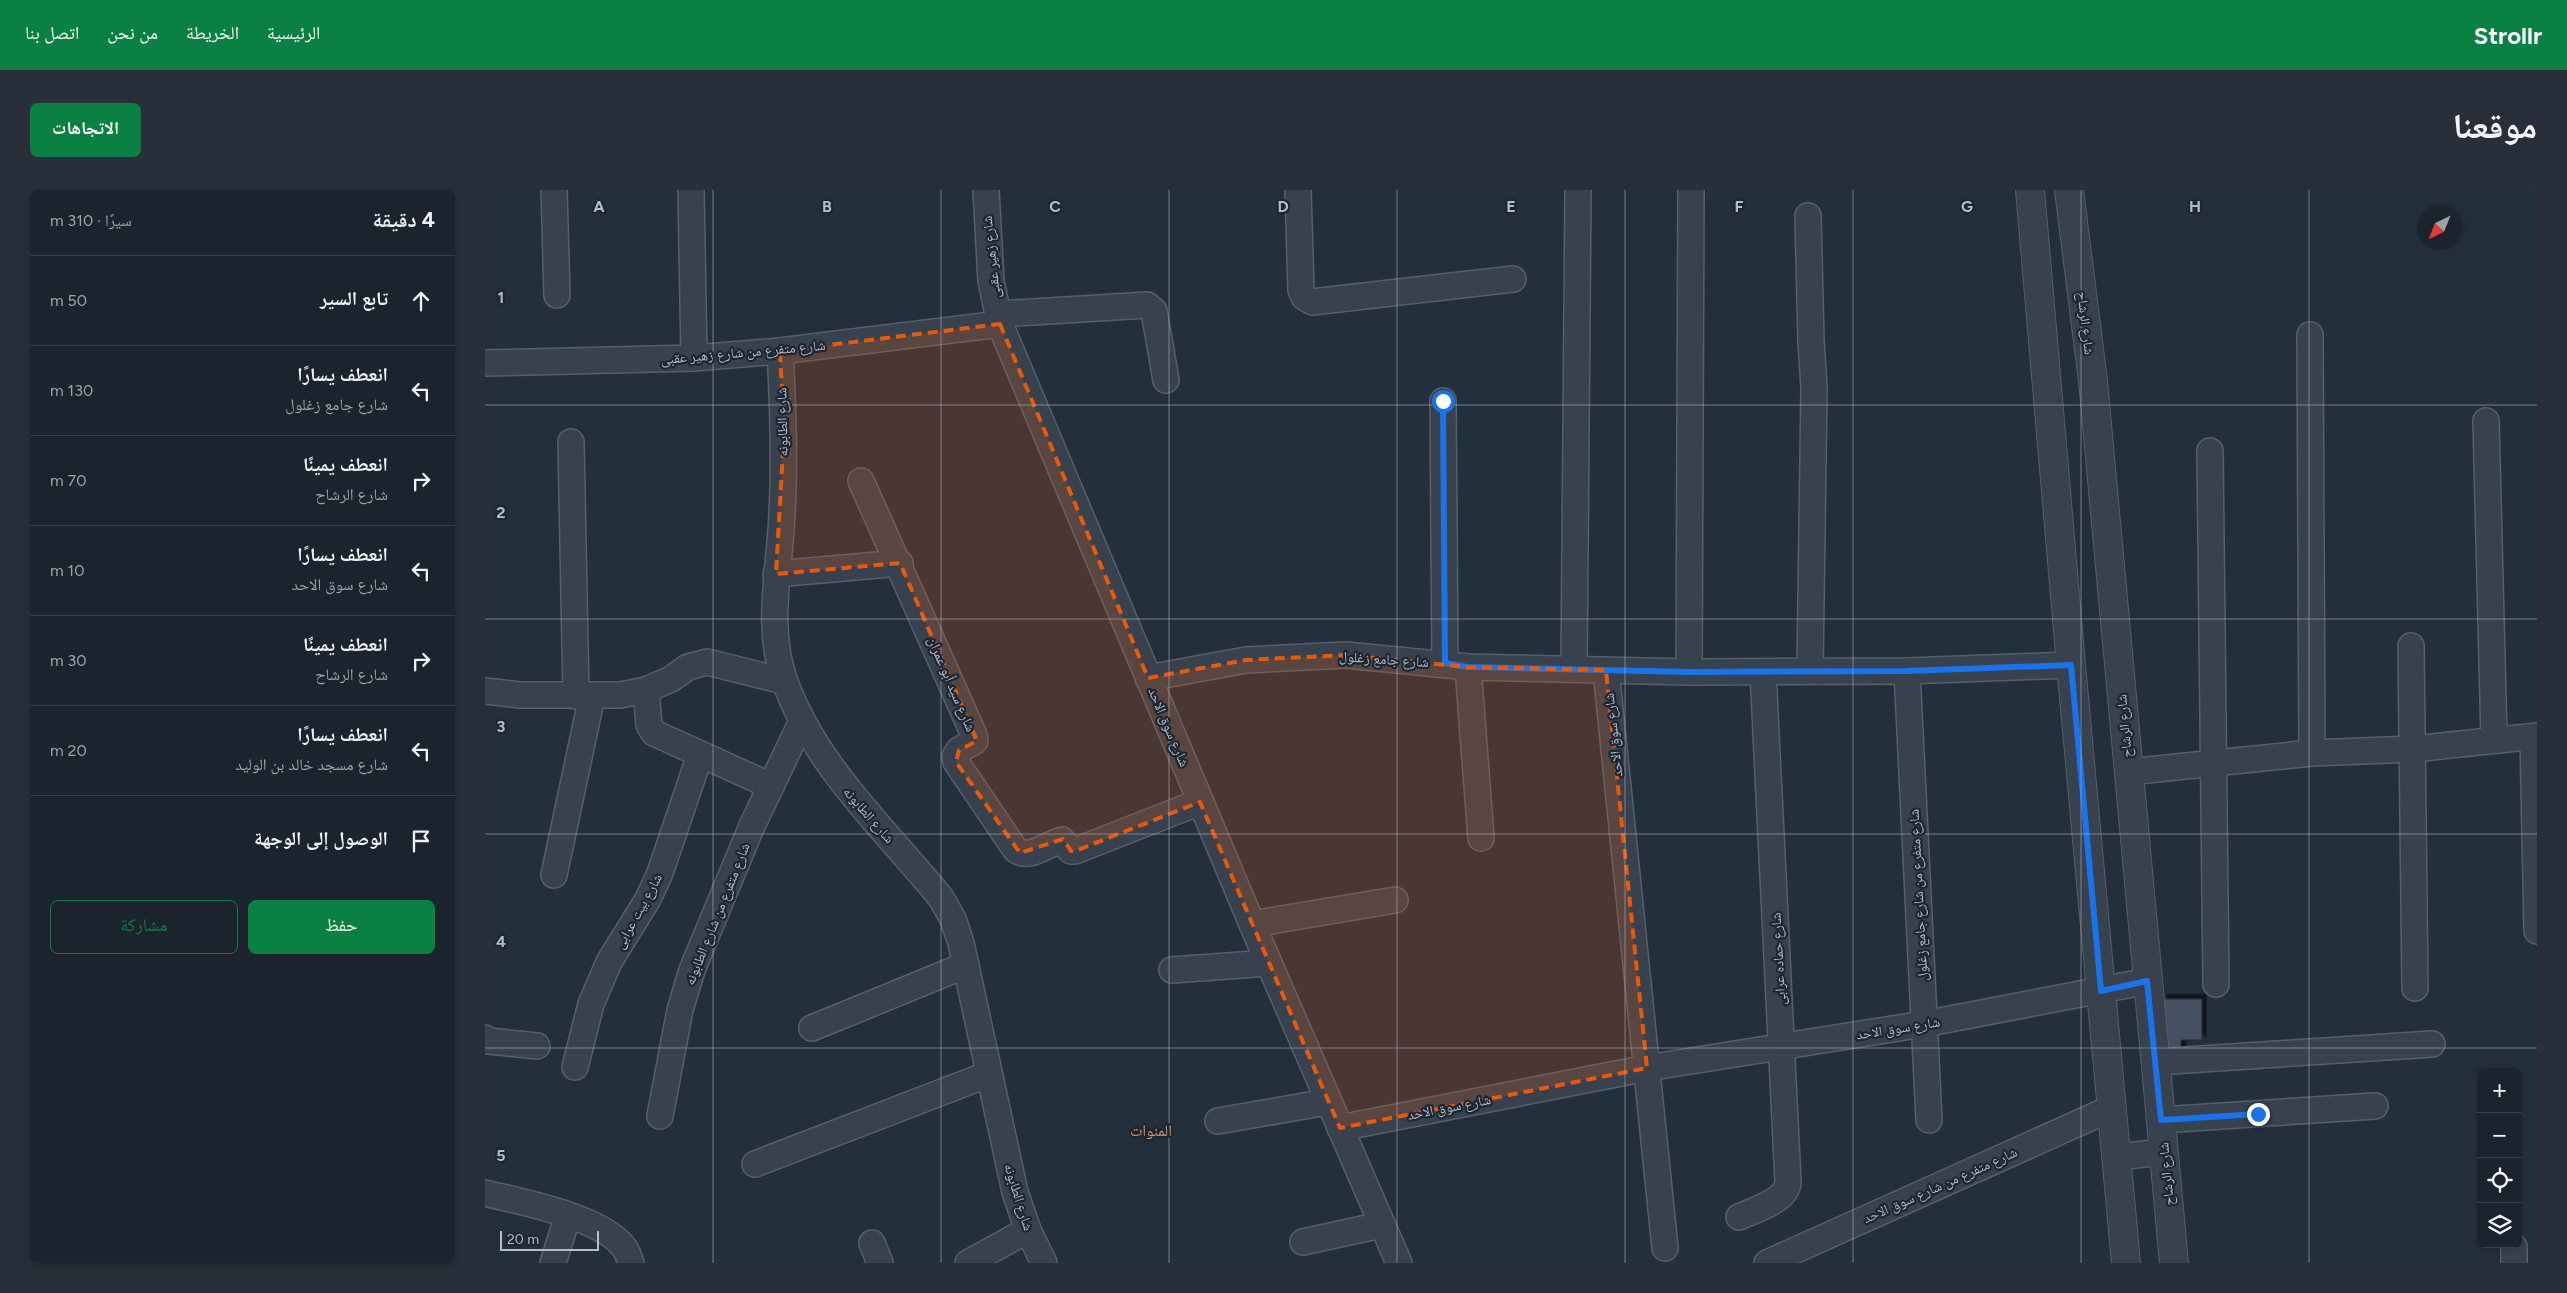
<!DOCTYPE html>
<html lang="ar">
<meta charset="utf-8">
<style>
:root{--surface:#1b232e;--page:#282f3a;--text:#f1f3f6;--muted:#a0a4aa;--line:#39404a;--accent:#0b8043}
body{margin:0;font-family:Figtree,"Noto Naskh Arabic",sans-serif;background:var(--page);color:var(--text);direction:rtl}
.controls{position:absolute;right:15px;bottom:15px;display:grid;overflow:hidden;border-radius:8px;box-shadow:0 2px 8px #0003}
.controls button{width:45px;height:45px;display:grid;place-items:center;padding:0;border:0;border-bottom:1px solid var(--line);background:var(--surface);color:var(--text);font:25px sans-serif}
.compass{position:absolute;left:1932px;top:15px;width:45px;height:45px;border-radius:50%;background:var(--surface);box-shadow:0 2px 8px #0003;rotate:223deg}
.scale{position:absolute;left:15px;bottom:12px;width:99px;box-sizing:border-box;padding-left:5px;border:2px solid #b4bcc9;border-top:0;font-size:14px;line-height:18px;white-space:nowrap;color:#b4bcc9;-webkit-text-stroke:4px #1d2633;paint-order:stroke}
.stop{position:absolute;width:15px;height:15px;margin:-11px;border:4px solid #1a73e8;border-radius:50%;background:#fff}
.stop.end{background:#1a73e8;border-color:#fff;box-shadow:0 1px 5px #0008}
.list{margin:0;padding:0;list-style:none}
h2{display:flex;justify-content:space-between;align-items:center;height:65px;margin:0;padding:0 20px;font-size:21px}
h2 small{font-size:16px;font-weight:400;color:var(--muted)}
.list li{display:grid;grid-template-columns:32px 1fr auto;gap:15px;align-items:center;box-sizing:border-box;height:90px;padding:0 20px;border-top:1px solid var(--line)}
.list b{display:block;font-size:19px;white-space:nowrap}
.list p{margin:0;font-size:16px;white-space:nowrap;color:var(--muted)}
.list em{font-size:16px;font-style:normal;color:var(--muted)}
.actions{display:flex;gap:10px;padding:15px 20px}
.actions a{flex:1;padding:11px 0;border:1px solid var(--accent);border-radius:8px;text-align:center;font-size:18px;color:var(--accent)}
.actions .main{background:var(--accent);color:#fff}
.icon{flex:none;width:28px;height:28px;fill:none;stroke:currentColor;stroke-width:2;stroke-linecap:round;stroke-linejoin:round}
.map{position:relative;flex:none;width:2052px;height:1073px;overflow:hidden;direction:ltr;border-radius:8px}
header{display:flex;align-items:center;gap:30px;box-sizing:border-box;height:70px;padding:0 25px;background:var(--accent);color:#fff}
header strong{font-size:24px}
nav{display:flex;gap:28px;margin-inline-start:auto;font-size:18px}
.intro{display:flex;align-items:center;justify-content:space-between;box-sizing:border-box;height:120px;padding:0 30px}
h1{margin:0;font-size:35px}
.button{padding:12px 22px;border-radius:8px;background:var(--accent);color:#fff;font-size:18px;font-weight:700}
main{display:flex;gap:30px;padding:0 30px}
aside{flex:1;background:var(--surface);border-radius:8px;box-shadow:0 2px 8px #0003}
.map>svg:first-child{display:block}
.building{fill:#455162;stroke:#1f2835;filter:url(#shadow)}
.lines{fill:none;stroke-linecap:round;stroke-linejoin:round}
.minor-casing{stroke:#565f6c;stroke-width:28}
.tertiary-casing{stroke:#565f6c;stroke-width:30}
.minor{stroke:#38414e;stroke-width:25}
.tertiary{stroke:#38414e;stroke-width:28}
.route{stroke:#1a73e8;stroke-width:6}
.marked{fill:#e8590c;fill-opacity:0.2;stroke:#e8590c;stroke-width:4;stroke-dasharray:10 6;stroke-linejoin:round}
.grid{fill:none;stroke:#b4bcc9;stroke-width:1;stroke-opacity:0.55}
.labels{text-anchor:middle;stroke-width:4.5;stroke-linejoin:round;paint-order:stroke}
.street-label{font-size:14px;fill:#b4bcc9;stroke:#1d2633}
.quarter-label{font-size:16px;fill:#d59563;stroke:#1d2633}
.grid-label{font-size:16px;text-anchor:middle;font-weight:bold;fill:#b4bcc9;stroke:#1d2633;stroke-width:4.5;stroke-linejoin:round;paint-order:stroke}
</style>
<header>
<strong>Strollr</strong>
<nav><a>الرئيسية</a><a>الخريطة</a><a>من نحن</a><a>اتصل بنا</a></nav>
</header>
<div class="intro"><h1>موقعنا</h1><a class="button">الاتجاهات</a></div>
<main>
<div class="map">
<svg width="2052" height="1073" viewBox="0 0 2052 1073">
<defs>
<filter id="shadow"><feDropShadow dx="4.5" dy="-4.5" stdDeviation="1" flood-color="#0009"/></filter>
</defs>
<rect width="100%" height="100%" fill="#242f3e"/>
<!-- building -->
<path class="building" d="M1678 809H1717V850H1696V863H1672Z"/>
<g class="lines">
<defs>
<g id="minor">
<path d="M69 0 72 105"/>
<path d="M206 0 209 168"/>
<path d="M501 0 506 91 515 134 767 734 914 1073"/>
<path d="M813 0 816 100 819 107 827 112 1028 89"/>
<path d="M1323 26 1326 151 1329 198 1325 481"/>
<path d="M513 124 662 115 669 121 681 190"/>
<path d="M1825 145 1827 563"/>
<path d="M295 161C298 215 300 269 297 323 295 380 280 436 300 492 331 577 400 639 456 708L468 729 476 753 530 1002 543 1040 559 1073"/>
<path d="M0 173 209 168 295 161 515 134"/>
<path d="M958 211 960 473"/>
<path d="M2001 231 2009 550"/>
<path d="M86 252 91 506"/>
<path d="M1725 261 1731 794"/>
<path d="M376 291 489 545 490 551 474 560 470 566 471 572 530 659C543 671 562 654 577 650L586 661H590L715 612"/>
<path d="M291 384 415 373"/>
<path d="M1926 456 1930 798"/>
<path d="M983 477 996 648"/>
<path d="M1089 479 1093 0"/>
<path d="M1121 480 1180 1058"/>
<path d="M1422 481 1444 930"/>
<path d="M1204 482 1206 0"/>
<path d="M663 488 761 470 861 465 983 477 1204 482 1422 481 1586 475"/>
<path d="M161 500 164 535 169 543 286 596"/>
<path d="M0 501 35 505H135L161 500 186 489 203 477 222 472 299 491"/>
<path d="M2048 547 2052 741"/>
<path d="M1643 582 1827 563 1928 559 2052 546"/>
<path d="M69 685 107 506"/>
<path d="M767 734 910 710"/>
<path d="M687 780 783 773"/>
<path d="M327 838 481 775"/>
<path d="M0 848 4 851 52 856"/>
<path d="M1670 872 1947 854"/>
<path d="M90 877 106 814 124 772 163 709 175 683 215 565"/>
<path d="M175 926 195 820 207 780 266 638 317 531"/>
<path d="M1676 930 1890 916"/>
<path d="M733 931 842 912"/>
<path d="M855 938 1162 878 1439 834 1663 791"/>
<path d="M1632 967 1678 962"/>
<path d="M270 974 504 884"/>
<path d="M0 1003C36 1012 119 1027 140 1059 143 1063 144 1068 146 1073"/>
<path d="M1254 1027C1269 1020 1302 1011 1303 992L1278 482"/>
<path d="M818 1052 896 1035"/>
<path d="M387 1053 395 1073"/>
<path d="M2029 1057V1073"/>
<path d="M68 1073 83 1025"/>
<path d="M483 1073 543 1040"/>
<path d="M1282 1073 1627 918"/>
</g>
<g id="tertiary">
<path d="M1545 0 1586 475 1641 1073"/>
<path d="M1584 0 1608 191 1689 1073"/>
</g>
</defs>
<!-- minor casing -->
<use href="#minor" class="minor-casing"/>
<!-- tertiary casing -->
<use href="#tertiary" class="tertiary-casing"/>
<!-- minor -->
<use href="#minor" class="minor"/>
<!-- tertiary -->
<use href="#tertiary" class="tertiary"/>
</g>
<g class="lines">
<!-- route -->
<path class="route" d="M958 211 960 473 982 477 1204 482 1422 481 1586 475 1616 801 1662 791 1676 930 1773 924"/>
</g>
<!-- marked area -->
<path class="marked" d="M515 134 663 488 761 470 861 465 983 477 1121 480 1162 878 855 938 715 612 590 661H586L578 649 535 663 471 572 474 560 492 551 415 373 291 384 299 243 295 161Z"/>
<!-- grid -->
<path class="grid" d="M228 0V1073M456 0V1073M684 0V1073M912 0V1073M1140 0V1073M1368 0V1073M1596 0V1073M1824 0V1073M0 215H2052M0 429H2052M0 644H2052M0 858H2052"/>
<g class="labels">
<!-- street labels -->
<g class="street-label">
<text transform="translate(506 67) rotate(-96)" y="5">شارع زهير عقبى</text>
<text transform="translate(1601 133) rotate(83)" y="5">شارع الرشاح</text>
<text transform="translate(258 162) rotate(-5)" y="5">شارع متفرع من شارع زهير عقبى</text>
<text transform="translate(297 232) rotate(-91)" y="5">شارع الطابونه</text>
<text transform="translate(899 469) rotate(4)" y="5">شارع جامع زغلول</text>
<text transform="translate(467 494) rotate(67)" y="5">شارع سيد أبو عمران</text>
<text transform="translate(1639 536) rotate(-95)" y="5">شارع الرشاح</text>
<text transform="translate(684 537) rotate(67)" y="5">شارع سوق الاحد</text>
<text transform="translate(1128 545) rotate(-96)" y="5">شارع سوق الاحد</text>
<text transform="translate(384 625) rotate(49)" y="5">شارع الطابونه</text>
<text transform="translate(1433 705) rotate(-93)" y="5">شارع متفرع من شارع جامع زغلول</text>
<text transform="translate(153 721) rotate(-61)" y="5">شارع بيت عرابى</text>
<text transform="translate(232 724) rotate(-68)" y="5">شارع متفرع من شارع الطابونه</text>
<text transform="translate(1293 769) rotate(-93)" y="5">شارع حماده عرابى</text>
<text transform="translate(1413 838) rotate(-9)" y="5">شارع سوق الاحد</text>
<text transform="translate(964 917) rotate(-11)" y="5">شارع سوق الاحد</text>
<text transform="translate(1681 984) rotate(-95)" y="5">شارع الرشاح</text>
<text transform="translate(1455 995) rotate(-24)" y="5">شارع متفرع من شارع سوق الاحد</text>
<text transform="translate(534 1007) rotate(73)" y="5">شارع الطابونه</text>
</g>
<!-- quarter labels -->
<g class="quarter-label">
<text x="666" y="946">المنوات</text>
</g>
</g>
<g class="grid-label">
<text x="114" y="22">A</text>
<text x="342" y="22">B</text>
<text x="570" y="22">C</text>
<text x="798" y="22">D</text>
<text x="1026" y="22">E</text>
<text x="1254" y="22">F</text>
<text x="1482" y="22">G</text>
<text x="1710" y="22">H</text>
<text x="16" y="113">1</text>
<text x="16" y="328">2</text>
<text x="16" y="542">3</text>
<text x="16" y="757">4</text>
<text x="16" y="971">5</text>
</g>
</svg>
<div class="controls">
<button>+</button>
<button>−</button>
<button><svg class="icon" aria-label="locate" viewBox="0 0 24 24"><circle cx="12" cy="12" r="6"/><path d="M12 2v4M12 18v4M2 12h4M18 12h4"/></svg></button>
<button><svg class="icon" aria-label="layers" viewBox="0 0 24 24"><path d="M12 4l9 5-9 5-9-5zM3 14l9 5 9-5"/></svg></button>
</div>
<svg class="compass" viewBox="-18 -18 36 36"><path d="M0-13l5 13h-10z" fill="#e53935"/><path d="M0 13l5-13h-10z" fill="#a0a4aa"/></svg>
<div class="scale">20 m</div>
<div class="stop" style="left:958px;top:211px"></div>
<div class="stop end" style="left:1773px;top:924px"></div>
</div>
<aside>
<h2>4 دقيقة<small>سيرًا · 310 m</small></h2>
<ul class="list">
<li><svg class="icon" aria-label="ahead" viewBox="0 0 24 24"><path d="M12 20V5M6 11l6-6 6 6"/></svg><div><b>تابع السير</b></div><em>50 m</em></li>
<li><svg class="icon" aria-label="left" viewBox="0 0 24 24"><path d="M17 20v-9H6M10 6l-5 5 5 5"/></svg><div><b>انعطف يسارًا</b><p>شارع جامع زغلول</p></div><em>130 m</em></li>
<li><svg class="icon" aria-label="right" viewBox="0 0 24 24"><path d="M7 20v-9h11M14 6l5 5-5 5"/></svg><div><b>انعطف يمينًا</b><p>شارع الرشاح</p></div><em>70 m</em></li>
<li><svg class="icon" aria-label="left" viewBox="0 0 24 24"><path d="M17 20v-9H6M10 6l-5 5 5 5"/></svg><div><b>انعطف يسارًا</b><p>شارع سوق الاحد</p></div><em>10 m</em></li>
<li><svg class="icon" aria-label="right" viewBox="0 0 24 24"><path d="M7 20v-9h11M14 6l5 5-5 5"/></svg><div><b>انعطف يمينًا</b><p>شارع الرشاح</p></div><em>30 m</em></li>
<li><svg class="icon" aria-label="left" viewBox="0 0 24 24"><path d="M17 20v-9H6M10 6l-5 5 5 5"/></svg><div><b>انعطف يسارًا</b><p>شارع مسجد خالد بن الوليد</p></div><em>20 m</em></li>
<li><svg class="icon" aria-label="arrive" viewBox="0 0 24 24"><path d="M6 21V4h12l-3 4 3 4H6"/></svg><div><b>الوصول إلى الوجهة</b></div></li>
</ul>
<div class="actions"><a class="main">حفظ</a><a>مشاركة</a></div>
</aside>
</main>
